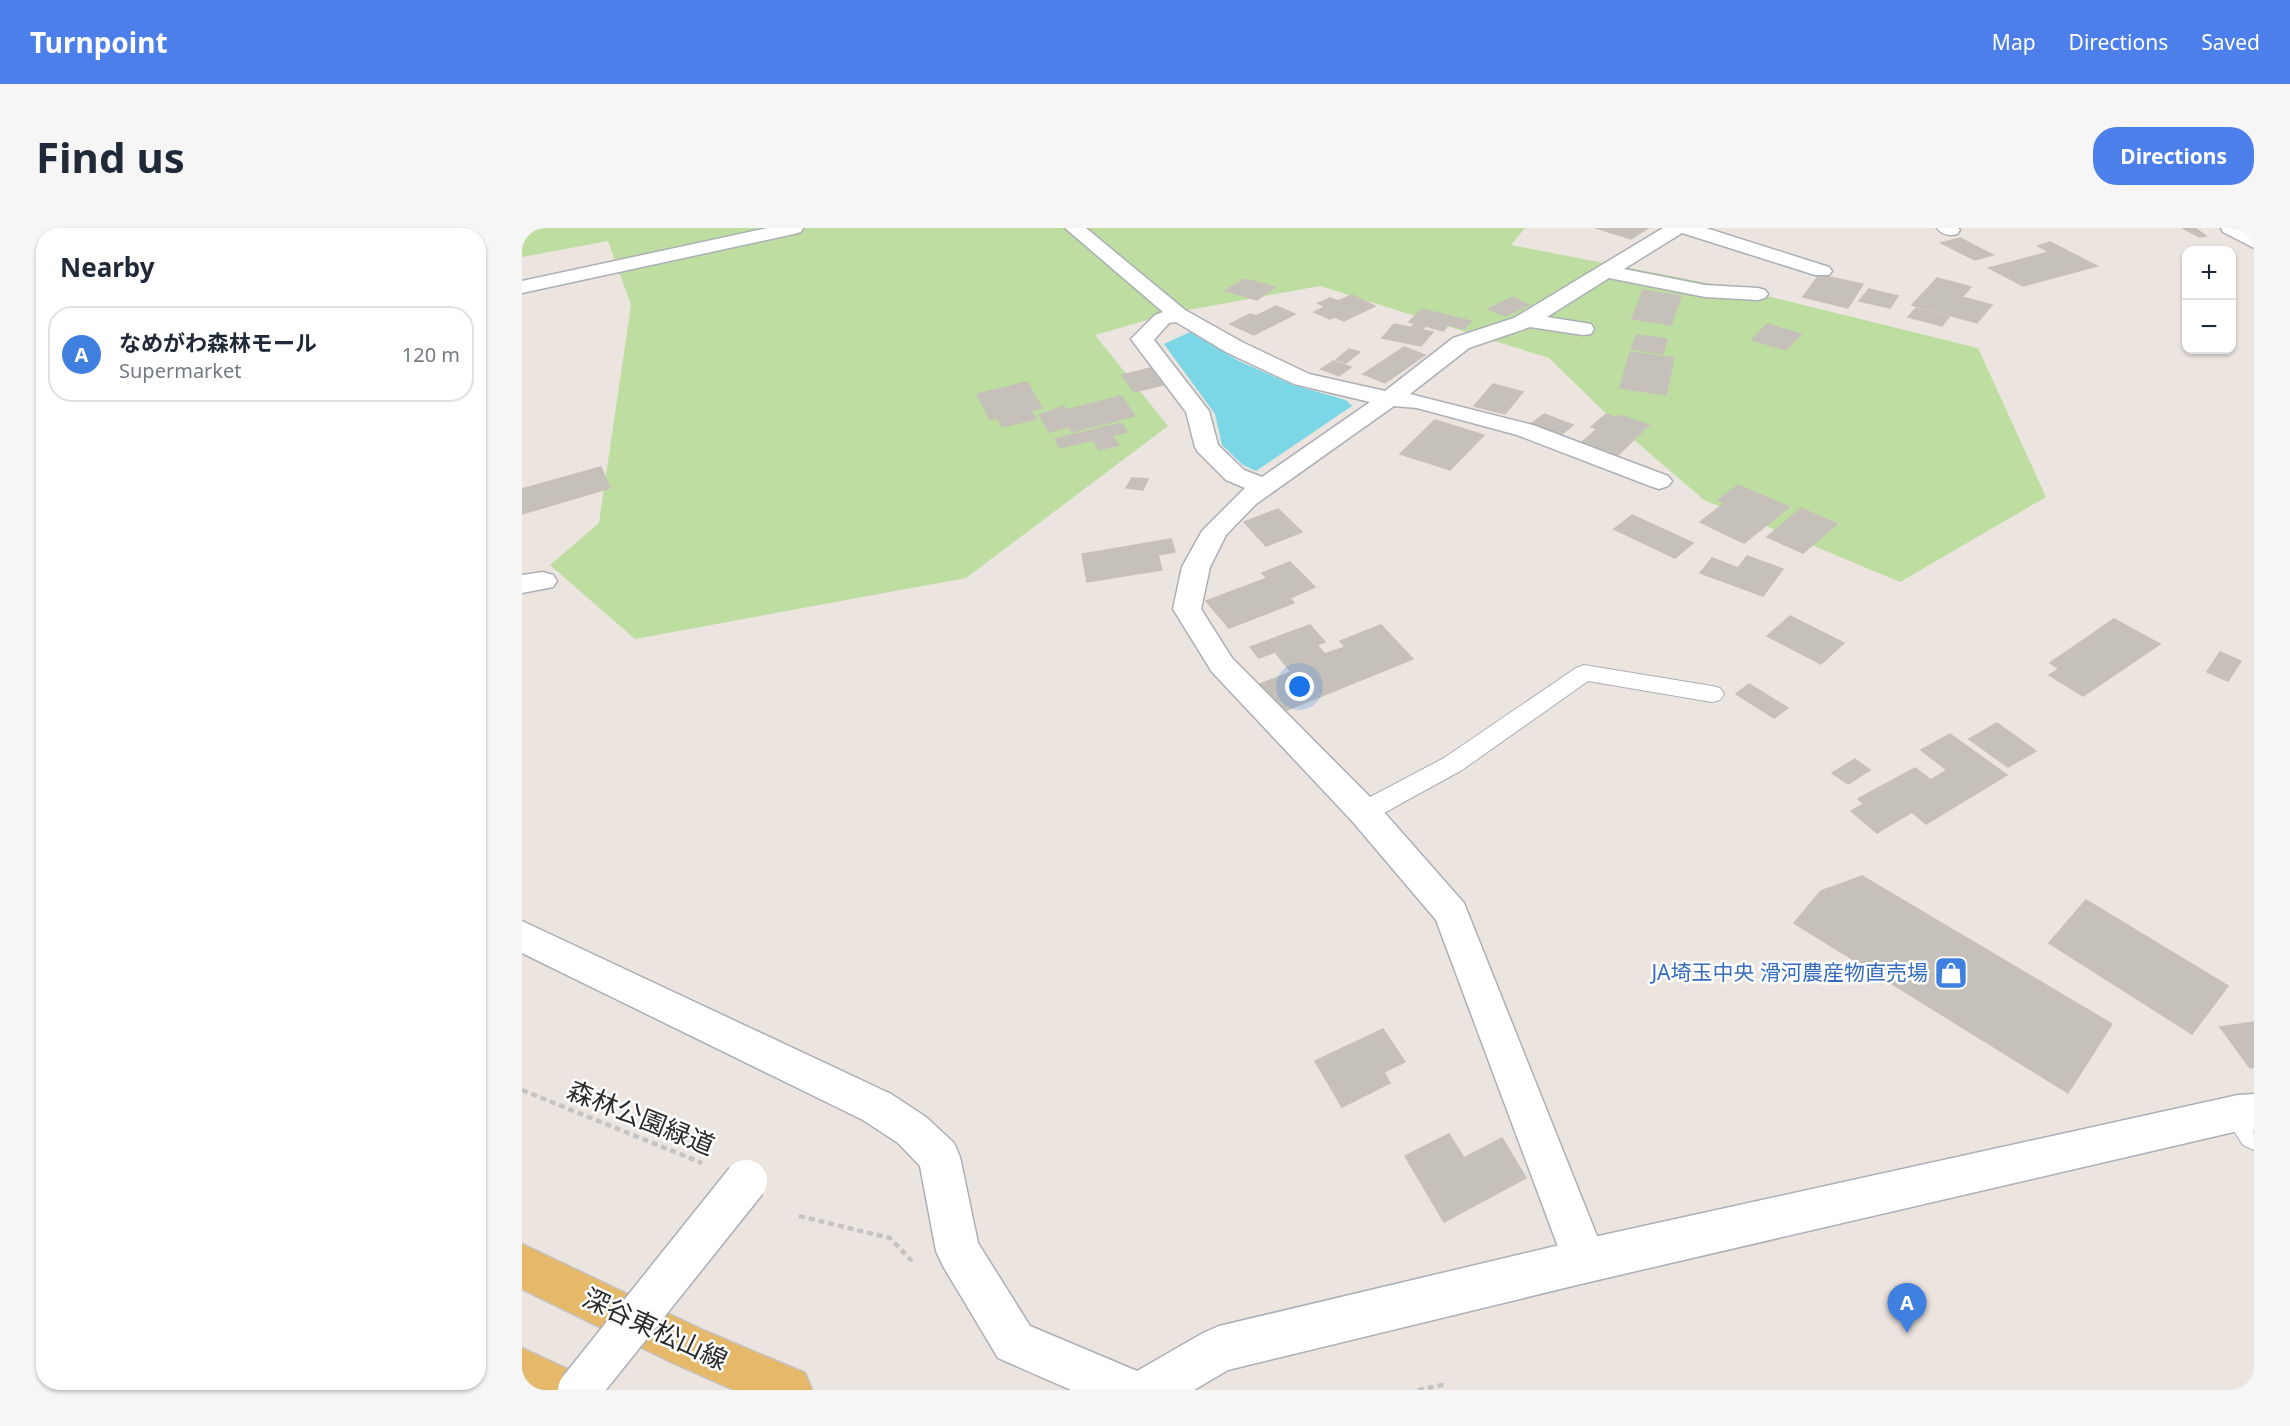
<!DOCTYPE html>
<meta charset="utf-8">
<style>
:root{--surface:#fff;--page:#f6f6f7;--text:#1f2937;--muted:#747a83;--line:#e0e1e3;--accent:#4d7feb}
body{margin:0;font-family:"Noto Sans","Noto Sans JP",sans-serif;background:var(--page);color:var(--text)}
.controls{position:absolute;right:18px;top:18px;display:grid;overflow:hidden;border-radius:12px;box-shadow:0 2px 4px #0004}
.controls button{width:54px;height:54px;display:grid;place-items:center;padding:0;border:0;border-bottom:2px solid var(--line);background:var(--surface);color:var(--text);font:30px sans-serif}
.you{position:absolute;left:778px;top:459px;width:21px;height:21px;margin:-15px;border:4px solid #fff;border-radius:50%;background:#1a73e8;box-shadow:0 0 0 9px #1a73e833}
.badge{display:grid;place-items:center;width:39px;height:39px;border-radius:50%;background:var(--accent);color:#fff;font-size:20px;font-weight:700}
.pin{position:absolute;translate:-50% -50px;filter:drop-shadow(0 2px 3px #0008)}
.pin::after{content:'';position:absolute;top:32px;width:21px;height:18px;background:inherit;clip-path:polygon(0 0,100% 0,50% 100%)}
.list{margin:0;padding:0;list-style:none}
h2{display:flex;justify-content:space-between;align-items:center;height:78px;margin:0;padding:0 24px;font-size:26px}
h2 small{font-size:20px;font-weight:400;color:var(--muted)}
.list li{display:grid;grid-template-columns:39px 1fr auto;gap:18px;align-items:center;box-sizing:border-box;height:96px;margin:0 12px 12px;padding:0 12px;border:2px solid var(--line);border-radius:24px}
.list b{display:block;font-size:22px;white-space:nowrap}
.list p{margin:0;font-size:20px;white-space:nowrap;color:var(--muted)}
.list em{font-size:20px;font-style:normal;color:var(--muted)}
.map{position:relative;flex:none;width:1732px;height:1162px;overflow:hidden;border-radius:24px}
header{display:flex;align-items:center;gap:36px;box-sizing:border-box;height:84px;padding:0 30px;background:var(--accent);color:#fff}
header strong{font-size:28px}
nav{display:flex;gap:33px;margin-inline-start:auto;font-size:21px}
.intro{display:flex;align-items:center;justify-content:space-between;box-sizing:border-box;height:144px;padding:0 36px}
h1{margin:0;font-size:42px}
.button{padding:15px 27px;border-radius:24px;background:var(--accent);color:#fff;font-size:21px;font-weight:700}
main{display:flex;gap:36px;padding:0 36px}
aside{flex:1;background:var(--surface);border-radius:24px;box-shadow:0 2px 4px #0004}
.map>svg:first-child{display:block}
.green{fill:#bddea0}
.water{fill:#7bd7e5}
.building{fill:#c5c0ba;stroke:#c7c0b8;stroke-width:1.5}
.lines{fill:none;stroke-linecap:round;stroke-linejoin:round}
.lane-casing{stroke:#abafb6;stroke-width:2}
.street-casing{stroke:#abafb6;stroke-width:3}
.secondary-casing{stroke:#abafb6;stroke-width:3}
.primary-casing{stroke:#c4c4c4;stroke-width:3}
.path{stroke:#c4c4c4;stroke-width:4.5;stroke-dasharray:6 4;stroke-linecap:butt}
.lane{fill:#fff;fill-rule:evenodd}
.street{fill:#fff;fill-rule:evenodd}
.secondary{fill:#fff;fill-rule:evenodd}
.primary{fill:#e5b86a;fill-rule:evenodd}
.street-bridge-casing{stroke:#abafb6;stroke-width:45;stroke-linecap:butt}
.street-bridge{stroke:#fff;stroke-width:42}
.labels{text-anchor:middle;stroke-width:5;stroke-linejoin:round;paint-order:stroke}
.shop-label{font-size:21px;fill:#366cbe;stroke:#fff;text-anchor:end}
.near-street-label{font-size:26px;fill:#2b2b2b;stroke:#fff}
</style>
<header>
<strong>Turnpoint</strong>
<nav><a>Map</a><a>Directions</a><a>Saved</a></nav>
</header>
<div class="intro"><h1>Find us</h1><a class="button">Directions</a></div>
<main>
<aside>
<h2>Nearby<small></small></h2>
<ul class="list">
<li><span class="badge" style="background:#3f7fe0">A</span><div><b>なめがわ森林モール</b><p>Supermarket</p></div><em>120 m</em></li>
</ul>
</aside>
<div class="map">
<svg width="1732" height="1162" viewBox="0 0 1732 1162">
<rect width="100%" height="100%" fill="#ece4df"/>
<!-- green -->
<path class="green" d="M0 0H1003L989 17 1221 62 1456 120 1524 269 1378 354 1182 272 1104 205 1027 130 798 58 650 85 573 107 646 198 444 350 113 411 28 337 77 295 109 77 86 13 0 29Z"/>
<!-- water -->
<path class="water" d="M668 104 717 133 771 157 824 172 830 178 734 243 721 237 700 217 693 186 642 116Z"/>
<!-- building -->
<g class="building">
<path d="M1074 0H1126L1109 11Z"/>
<path d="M1660 0H1673L1684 8 1678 9Z"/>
<path d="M1438 10 1471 27 1453 32 1419 15Z"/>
<path d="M1528 14 1575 38 1501 58 1467 40 1527 24 1516 18Z"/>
<path d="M1297 47 1341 56 1326 80 1281 69Z"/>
<path d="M1415 50 1449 59 1440 69 1470 77 1455 95 1390 77Z"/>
<path d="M722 51 753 59 735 72 703 63Z"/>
<path d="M1347 61 1376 68 1368 80 1337 73Z"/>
<path d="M1121 62 1159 68 1149 97 1110 91Z"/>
<path d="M830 67 853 78 822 93 813 89 808 91 792 84 803 79 796 75 808 70 816 73Z"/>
<path d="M991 69 1007 77 983 88 966 81Z"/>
<path d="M754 78 773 86 732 107 708 96 728 86 734 88Z"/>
<path d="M1394 80 1427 89 1420 98 1386 89Z"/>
<path d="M900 81 949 93 942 101 926 97 921 103 904 98 901 101 890 98 893 95 887 94Z"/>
<path d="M872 96 911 104 899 118 860 110Z"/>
<path d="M1245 96 1279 106 1264 122 1230 112Z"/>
<path d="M1114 107 1145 111 1141 126 1109 121Z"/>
<path d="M882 119 903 127 863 155 841 146Z"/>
<path d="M827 121 838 124 824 135 814 132Z"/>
<path d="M1108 124 1152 130 1144 167 1098 160Z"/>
<path d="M811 133 829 139 817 148 799 141Z"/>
<path d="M628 140 641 157 612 164 600 147Z"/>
<path d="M505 154 520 180 509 183 514 191 480 199 476 190 468 192 455 166Z"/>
<path d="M971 156 1001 164 983 186 952 178Z"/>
<path d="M599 168 613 188 550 204 547 199 527 204 517 187 542 178 544 182Z"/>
<path d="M1022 186 1051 197 1039 207 1009 196Z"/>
<path d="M1084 186 1095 190 1098 187 1127 197 1096 227 1060 214 1075 201 1069 199Z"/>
<path d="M913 192 962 207 928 242 878 226Z"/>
<path d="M599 195 605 204 590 208 597 217 577 222 571 212 538 220 533 211Z"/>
<path d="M79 239 88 260 0 286V261Z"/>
<path d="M610 250 626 251 621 262 604 260Z"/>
<path d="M1216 257 1267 279 1222 315 1178 294 1203 275 1196 272Z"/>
<path d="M1279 280 1315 296 1281 325 1245 309Z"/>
<path d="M756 281 780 304 744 318 722 294Z"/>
<path d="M1110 287 1171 315 1153 330 1092 301Z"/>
<path d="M649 311 653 324 636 327 640 342 565 354 560 326Z"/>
<path d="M1225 328 1261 341 1241 368 1178 345 1190 330 1216 340Z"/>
<path d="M768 334 793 359 768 370 772 375 707 400 684 373 745 350 740 345Z"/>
<path d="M1268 388 1322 415 1299 436 1245 408Z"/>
<path d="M1592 391 1638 416 1561 468 1527 447 1537 441 1528 435Z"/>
<path d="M788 397 803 414 795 417 803 426 823 419 818 413 859 397 891 431 760 484 738 456 769 444 753 424 737 430 728 419Z"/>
<path d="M1698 424 1719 433 1706 453 1685 444Z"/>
<path d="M1227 456 1266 480 1252 490 1214 466Z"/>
<path d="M1475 495 1514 523 1486 539 1447 511Z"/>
<path d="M1428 506 1485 547 1404 596 1390 584 1355 605 1329 583 1342 576 1336 571 1393 540 1409 552 1425 542 1399 522Z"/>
<path d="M1333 531 1348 542 1326 556 1310 545Z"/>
<path d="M1340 648 1590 796 1546 865 1272 695 1299 663Z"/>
<path d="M1564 672 1706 758 1670 806 1527 715Z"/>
<path d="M1732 794V839L1728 840 1698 799Z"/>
<path d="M861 801 883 834 862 844 868 855 820 879 793 833Z"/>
<path d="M927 906 942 930 980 910 1004 950 922 994 883 928Z"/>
</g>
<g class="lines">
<defs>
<g id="lane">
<path d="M1062 437 1190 458 1198 460 1202 466 1198 472 1190 474 1066 453 940 542 851 591 842 594 833 591 829 584 833 577 922 530 1054 440Z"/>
<path d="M1716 871C1732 880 1732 899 1732 922L1721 917 1700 885 1705 875Z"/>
</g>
<g id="street">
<path d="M543 0H564L663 82 720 114 787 146 863 163 931 110 992 90 1141 0H1184L1307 39 1310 43 1307 47H1293L1160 5 1102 41 1183 57 1236 60 1243 62 1246 66 1243 70 1236 72 1183 69 1087 50 1025 89 1069 96 1072 101 1069 106 1061 107 1008 99 947 120 888 166 1011 197 1146 248 1150 253 1146 258 1137 261 1128 258 995 207 895 180 872 178 734 276 704 307 688 339 679 381 710 430 854 575 942 675 1085 1033 1079 1048 1063 1055 1047 1048 914 692 830 593 690 444 651 381 660 339 680 303 723 260 704 252 676 224 673 219 664 184 609 111 633 87 641 84ZM654 94 704 124 772 156 848 174 740 249 722 242 696 217 687 183 632 112 647 95Z"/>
<path d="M1415 0H1436L1438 2 1435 6C1427 8 1420 7 1415 0Z"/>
<path d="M21 344 31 347 35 353 31 359 0 365V347Z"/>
<path d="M0 693 369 866 375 879 369 892 355 897 341 892 0 725Z"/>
</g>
<g id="secondary">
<path d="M246 0H281L279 4 272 6 0 65V53Z"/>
<path d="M1699 0H1722L1732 6V20L1701 4Z"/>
<path d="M355 861 369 866 404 889 432 915 438 929 456 1015 508 1098 615 1143 681 1105 697 1098 1063 1011 1716 867 1732 866V902L1716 903 1063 1055 706 1142 672 1162H549L476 1130 421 1038 414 1023 398 938 376 915 341 892 335 879 341 866Z"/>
</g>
<g id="primary">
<path d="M0 1016 183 1103 283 1145 290 1162H212L151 1135 0 1061Z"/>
<path d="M0 1120 54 1145 61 1162H0Z"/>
</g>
</defs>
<!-- lane casing -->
<use href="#lane" class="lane-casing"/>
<!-- street casing -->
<use href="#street" class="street-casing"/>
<!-- secondary casing -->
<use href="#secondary" class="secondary-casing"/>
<!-- primary casing -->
<use href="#primary" class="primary-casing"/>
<!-- path -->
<g class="path">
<path d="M0 862 180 935"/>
<path d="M277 988 368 1010 390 1033"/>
<path d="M896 1162 925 1156"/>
</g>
<!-- lane -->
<use href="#lane" class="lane"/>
<!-- street -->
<use href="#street" class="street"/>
<!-- secondary -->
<use href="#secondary" class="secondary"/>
<!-- primary -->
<use href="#primary" class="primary"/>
<defs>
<path id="street-bridge" d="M57 1162 224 953"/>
</defs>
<!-- street-bridge casing -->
<use href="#street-bridge" class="street-bridge-casing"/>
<!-- street-bridge -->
<use href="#street-bridge" class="street-bridge"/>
</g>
<!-- icons -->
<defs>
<symbol id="shop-square" viewBox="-11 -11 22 22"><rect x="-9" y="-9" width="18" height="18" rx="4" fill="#3f7fe0" stroke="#fff"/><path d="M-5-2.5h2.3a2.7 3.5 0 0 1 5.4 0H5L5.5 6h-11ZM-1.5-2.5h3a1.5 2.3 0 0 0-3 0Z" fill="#fff"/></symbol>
</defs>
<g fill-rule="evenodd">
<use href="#shop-square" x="1410" y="726" width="38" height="38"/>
</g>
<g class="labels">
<!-- shop labels -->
<g class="shop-label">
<text x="1406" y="752">JA埼玉中央 滑河農産物直売場</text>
</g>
<!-- near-street labels -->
<g class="near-street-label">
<text transform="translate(119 890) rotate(22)" y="9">森林公園緑道</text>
<text transform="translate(133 1101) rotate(25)" y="9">深谷東松山線</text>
</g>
</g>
</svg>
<div class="controls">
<button>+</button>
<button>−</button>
</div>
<div class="you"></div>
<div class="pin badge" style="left:1385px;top:1105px;background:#3f7fe0">A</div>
</div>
</main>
